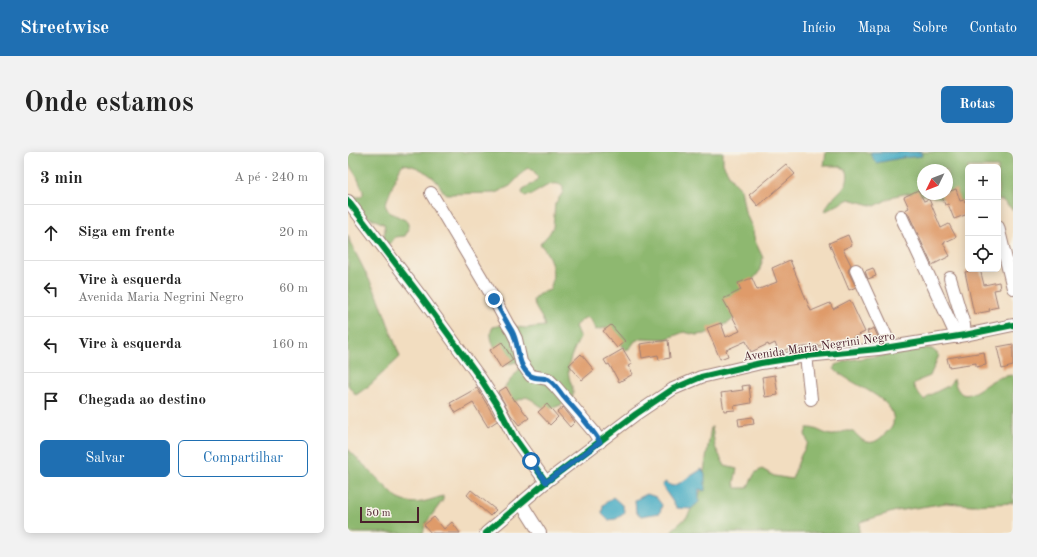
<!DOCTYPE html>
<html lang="pt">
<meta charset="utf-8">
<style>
:root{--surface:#fff;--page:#f2f2f2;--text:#222;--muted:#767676;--line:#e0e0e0;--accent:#1f6fb2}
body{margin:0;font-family:"Old Standard TT",serif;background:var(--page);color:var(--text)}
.controls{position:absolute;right:12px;top:12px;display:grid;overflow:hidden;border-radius:6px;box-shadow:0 2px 10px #0003}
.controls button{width:36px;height:36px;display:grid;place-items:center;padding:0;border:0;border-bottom:1px solid var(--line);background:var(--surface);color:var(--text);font:20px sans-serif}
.compass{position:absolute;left:569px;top:12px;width:36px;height:36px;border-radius:50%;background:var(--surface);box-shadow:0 2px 10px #0003;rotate:227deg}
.scale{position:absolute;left:12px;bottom:10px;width:59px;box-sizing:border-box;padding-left:4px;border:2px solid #4a1f2b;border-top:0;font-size:11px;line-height:14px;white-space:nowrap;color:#4a1f2b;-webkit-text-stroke:3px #f7f3e8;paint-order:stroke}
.stop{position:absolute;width:12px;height:12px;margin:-9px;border:3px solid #1f6fb2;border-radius:50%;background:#fff}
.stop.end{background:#1f6fb2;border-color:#fff;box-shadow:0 1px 4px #0008}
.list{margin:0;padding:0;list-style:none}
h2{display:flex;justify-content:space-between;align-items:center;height:52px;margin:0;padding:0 16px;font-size:17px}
h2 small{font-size:13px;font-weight:400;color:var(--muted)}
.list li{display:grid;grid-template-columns:26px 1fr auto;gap:12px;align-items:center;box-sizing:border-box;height:56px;padding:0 16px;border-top:1px solid var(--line)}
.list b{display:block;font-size:15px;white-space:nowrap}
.list p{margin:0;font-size:13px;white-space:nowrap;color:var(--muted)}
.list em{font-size:13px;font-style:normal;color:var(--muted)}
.actions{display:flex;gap:8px;padding:12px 16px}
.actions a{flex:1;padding:9px 0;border:1px solid var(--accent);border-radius:6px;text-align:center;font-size:14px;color:var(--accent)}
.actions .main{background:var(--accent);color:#fff}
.icon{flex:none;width:22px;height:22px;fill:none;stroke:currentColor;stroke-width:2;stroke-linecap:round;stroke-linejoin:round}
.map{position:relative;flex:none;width:665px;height:381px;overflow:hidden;border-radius:6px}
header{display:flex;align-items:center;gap:24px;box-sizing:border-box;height:56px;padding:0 20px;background:var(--accent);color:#fff}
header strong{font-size:19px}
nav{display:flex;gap:22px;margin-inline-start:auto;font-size:14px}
.intro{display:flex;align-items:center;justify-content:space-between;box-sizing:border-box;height:96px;padding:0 24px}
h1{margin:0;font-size:28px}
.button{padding:10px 18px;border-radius:6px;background:var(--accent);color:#fff;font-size:14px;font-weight:700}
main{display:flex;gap:24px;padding:0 24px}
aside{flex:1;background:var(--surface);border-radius:6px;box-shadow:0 2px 10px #0003}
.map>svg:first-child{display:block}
.forest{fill:#8eb86f;stroke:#6c6c4d;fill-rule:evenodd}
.water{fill:#43aac3;stroke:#466477}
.building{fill:#df9b6a}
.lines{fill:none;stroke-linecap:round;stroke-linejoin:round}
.minor-casing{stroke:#9e7e76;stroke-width:14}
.minor{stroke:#fff;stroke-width:12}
.cycleway-casing{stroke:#f7f3e8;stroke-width:8}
.cycleway{stroke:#00873e;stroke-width:6}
.route{stroke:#1f6fb2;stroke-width:5}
.labels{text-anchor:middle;stroke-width:3;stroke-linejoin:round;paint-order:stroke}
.street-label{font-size:12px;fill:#4a1f2b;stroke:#f7f3e8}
</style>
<header>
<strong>Streetwise</strong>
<nav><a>Início</a><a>Mapa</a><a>Sobre</a><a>Contato</a></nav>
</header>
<div class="intro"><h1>Onde estamos</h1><a class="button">Rotas</a></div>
<main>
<aside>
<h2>3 min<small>A pé · 240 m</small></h2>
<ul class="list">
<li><svg class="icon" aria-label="ahead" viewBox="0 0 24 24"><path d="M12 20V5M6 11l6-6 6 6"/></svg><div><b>Siga em frente</b></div><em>20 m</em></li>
<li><svg class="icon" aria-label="left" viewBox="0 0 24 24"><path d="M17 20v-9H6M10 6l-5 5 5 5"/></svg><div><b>Vire à esquerda</b><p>Avenida Maria Negrini Negro</p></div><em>60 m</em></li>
<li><svg class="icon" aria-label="left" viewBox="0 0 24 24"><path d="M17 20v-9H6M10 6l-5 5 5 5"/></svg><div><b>Vire à esquerda</b></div><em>160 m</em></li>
<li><svg class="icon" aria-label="arrive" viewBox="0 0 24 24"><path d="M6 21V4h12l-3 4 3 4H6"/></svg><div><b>Chegada ao destino</b></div></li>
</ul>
<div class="actions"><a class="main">Salvar</a><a>Compartilhar</a></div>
</aside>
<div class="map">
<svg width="665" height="381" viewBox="0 0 665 381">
<rect width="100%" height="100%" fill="#f7f3e8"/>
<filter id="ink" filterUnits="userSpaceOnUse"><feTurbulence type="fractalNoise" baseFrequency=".025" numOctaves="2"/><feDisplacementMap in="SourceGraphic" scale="8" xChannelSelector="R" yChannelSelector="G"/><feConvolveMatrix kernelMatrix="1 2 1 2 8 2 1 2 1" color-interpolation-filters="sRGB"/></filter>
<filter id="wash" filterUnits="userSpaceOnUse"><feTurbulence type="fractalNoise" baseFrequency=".012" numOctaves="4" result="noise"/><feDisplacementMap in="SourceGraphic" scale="16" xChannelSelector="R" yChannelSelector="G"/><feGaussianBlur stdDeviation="0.9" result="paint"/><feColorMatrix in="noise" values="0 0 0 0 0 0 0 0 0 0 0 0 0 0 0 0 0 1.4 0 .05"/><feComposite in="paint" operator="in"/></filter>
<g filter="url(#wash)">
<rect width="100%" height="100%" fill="#f2ddc0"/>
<!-- forest -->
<g class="forest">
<path d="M0 0H375V12L385 29 393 37 397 60 404 75 407 89 415 106 411 120 399 135 393 159 382 170 357 182 348 183 336 180 318 187 294 186 287 189 282 196 278 198C270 193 268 176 259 176 255 176 251 177 248 178 241 162 240 162 227 174L232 186C226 197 218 212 221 225 223 234 227 237 224 247 214 252 202 261 191 253 186 249 185 248 178 245L168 249H160L156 236 173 215 168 210 157 213 154 212C150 201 138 185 145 175L153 173 178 176 197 174C194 163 188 159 185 149 188 142 195 140 202 138 208 121 204 105 192 92L201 82 205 75 207 52 215 40V35C203 24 189 44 177 44L174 41 175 37 186 31 190 26 186 19 181 16 178 17 162 34 147 41 99 42C94 40 93 34 89 30 81 20 66 13 55 12 50 17 41 44 37 53L41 60 59 69 61 77 57 84 47 85 43 91 37 93 35 90 37 78 36 72 16 63 4 45H13L15 43V39L9 25 0 11Z"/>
<path d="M478 0H665V58L654 48H650V15H620V50L561 41 546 44 527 54 501 47 476 60C478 57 479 54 481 51 488 41 503 34 499 19L492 14H476ZM575 18H599V42H575Z"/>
<path d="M0 83 2 90 31 147 52 205 22 233 8 243 0 233Z"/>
<path d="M562 194 584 197 591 203 582 224 572 228 565 233 571 243 577 248 580 244 600 234 606 227C607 231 608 236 611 239 618 250 636 233 644 229 650 225 658 224 665 223V351L625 353 598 351 548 359 512 370 511 381H328L323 379 339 365 353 339 363 275H364L367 295 377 314 389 317 386 331 388 336H399L407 321 414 317 426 324 444 327 453 303 460 291 457 282 459 276C468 275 475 282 483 283 489 284 495 278 501 279 505 279 509 283 512 286 525 298 536 283 545 273 545 270 546 267 545 264 542 244 500 231 486 217L487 213 502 208 543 202Z"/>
<path d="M0 297 49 346C66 355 78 349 95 344V348L78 371 75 381H0Z"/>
</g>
<!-- water -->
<g class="water">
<path d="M524 0H573L574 4 553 6 528 11 522 2Z"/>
<path d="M354 317 357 323V339L351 337V350L343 357 329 356 314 334 317 330 324 334 330 332Z"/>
<path d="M299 342 308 345 314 353 312 361 293 364 288 360 287 348Z"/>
<path d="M265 345 274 353 277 361 268 367 260 368 254 362 255 353Z"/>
</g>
<g id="blocks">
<!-- building -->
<g class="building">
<path d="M438 12 447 22 410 54 401 43Z"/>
<path d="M608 37 612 49 616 48 617 50 620 49V62L606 67 600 52 597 53 593 42H599V40Z"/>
<path d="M570 38 576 49 581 47 593 76 601 72 608 85 595 91 602 104 584 113 560 61 557 58 561 56 556 45Z"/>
<path d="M500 83 504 93 495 97 503 113 500 119 508 135 501 138 481 91Z"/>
<path d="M442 108 463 159 482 151 485 157 502 148 517 180 500 188 499 186 483 192 439 197 431 201 427 191 421 194 420 192 403 200 398 189 378 198 380 204 372 207 359 176 373 171 378 185 392 179 375 147 393 138 390 131 404 126 409 138 429 130 424 116Z"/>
<path d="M525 116 528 124 520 127 517 119Z"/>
<path d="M632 117 636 133 651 130 652 137 646 138 650 155 641 157 642 159 626 162 617 120Z"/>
<path d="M263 173 277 189 269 196 255 179Z"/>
<path d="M526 176 530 185 523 188 519 179Z"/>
<path d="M320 188 322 206 311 208 310 203 294 206 292 192Z"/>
<path d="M154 190 165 208 153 216 142 198Z"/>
<path d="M665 192V214L654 217 649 195Z"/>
<path d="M275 197 284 212 280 214 285 222 271 230 261 212 259 213 256 208Z"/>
<path d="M636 200 638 213 628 215V211L601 215 599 206Z"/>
<path d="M233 202 246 218 234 228 221 213Z"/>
<path d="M427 223 430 243 417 245 414 225Z"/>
<path d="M401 233 403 251 386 254 387 258 376 259 373 241 395 238 394 234Z"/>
<path d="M158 235 166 249 167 248 181 266 171 273 163 263 150 240Z"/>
<path d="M129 236 149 269 140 275 125 251 108 261 102 251Z"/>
<path d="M199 252 210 265 202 273 190 260Z"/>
<path d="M215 255 227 270 222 275 209 260Z"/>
<path d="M405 265 406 272 391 274 390 267Z"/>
<path d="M123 338 148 358 142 364 119 343Z"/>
<path d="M86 365 96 377 104 370 112 381H83L76 373Z"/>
</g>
</g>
</g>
<g filter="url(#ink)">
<use href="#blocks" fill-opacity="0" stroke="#9e7e76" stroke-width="1"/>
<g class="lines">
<defs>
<g id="minor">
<path d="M83 41 146 147 160 173 164 179 168 187 173 210 183 224 200 227 207 234 246 280 252 290"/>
<path d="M0 49 74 146 132 226 150 254 166 285 198 330"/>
<path d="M553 64 609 185"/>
<path d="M650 75 665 136"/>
<path d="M508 118 543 195"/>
<path d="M602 126 616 173 617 183"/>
<path d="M458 204 463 247"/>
<path d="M173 351 192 381"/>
<path d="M138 381 198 330 288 262 325 237 353 225 413 211 458 204 530 197 617 183 665 173"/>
</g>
</defs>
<!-- minor casing -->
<use href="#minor" class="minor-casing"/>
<!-- minor -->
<use href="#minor" class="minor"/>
<defs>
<g id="cycleway">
<path d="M0 49 74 146 132 226 150 254 166 285 198 330"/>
<path d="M138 381 198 330 288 262 325 237 353 225 413 211 458 204 530 197 617 183 665 173"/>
</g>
</defs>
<!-- cycleway casing -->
<use href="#cycleway" class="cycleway-casing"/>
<!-- cycleway -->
<use href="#cycleway" class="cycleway"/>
</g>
</g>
<g class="lines" filter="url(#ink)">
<!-- route -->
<path class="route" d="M146 147C152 158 158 169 164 179 172 193 168 214 183 224 188 227 196 225 201 228 207 232 211 239 215 244 228 259 242 273 252 290L198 330 183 309"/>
</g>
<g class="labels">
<!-- street labels -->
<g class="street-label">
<text transform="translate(471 194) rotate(-8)" y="4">Avenida Maria Negrini Negro</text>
</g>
</g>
</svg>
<div class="controls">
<button>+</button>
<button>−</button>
<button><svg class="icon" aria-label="locate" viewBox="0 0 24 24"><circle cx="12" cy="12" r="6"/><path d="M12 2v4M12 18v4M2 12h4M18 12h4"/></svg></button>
</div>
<svg class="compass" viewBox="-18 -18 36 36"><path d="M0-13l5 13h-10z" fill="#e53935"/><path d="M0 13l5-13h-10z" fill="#767676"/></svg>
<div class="scale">50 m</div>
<div class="stop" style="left:183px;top:309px"></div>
<div class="stop end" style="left:146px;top:147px"></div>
</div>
</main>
